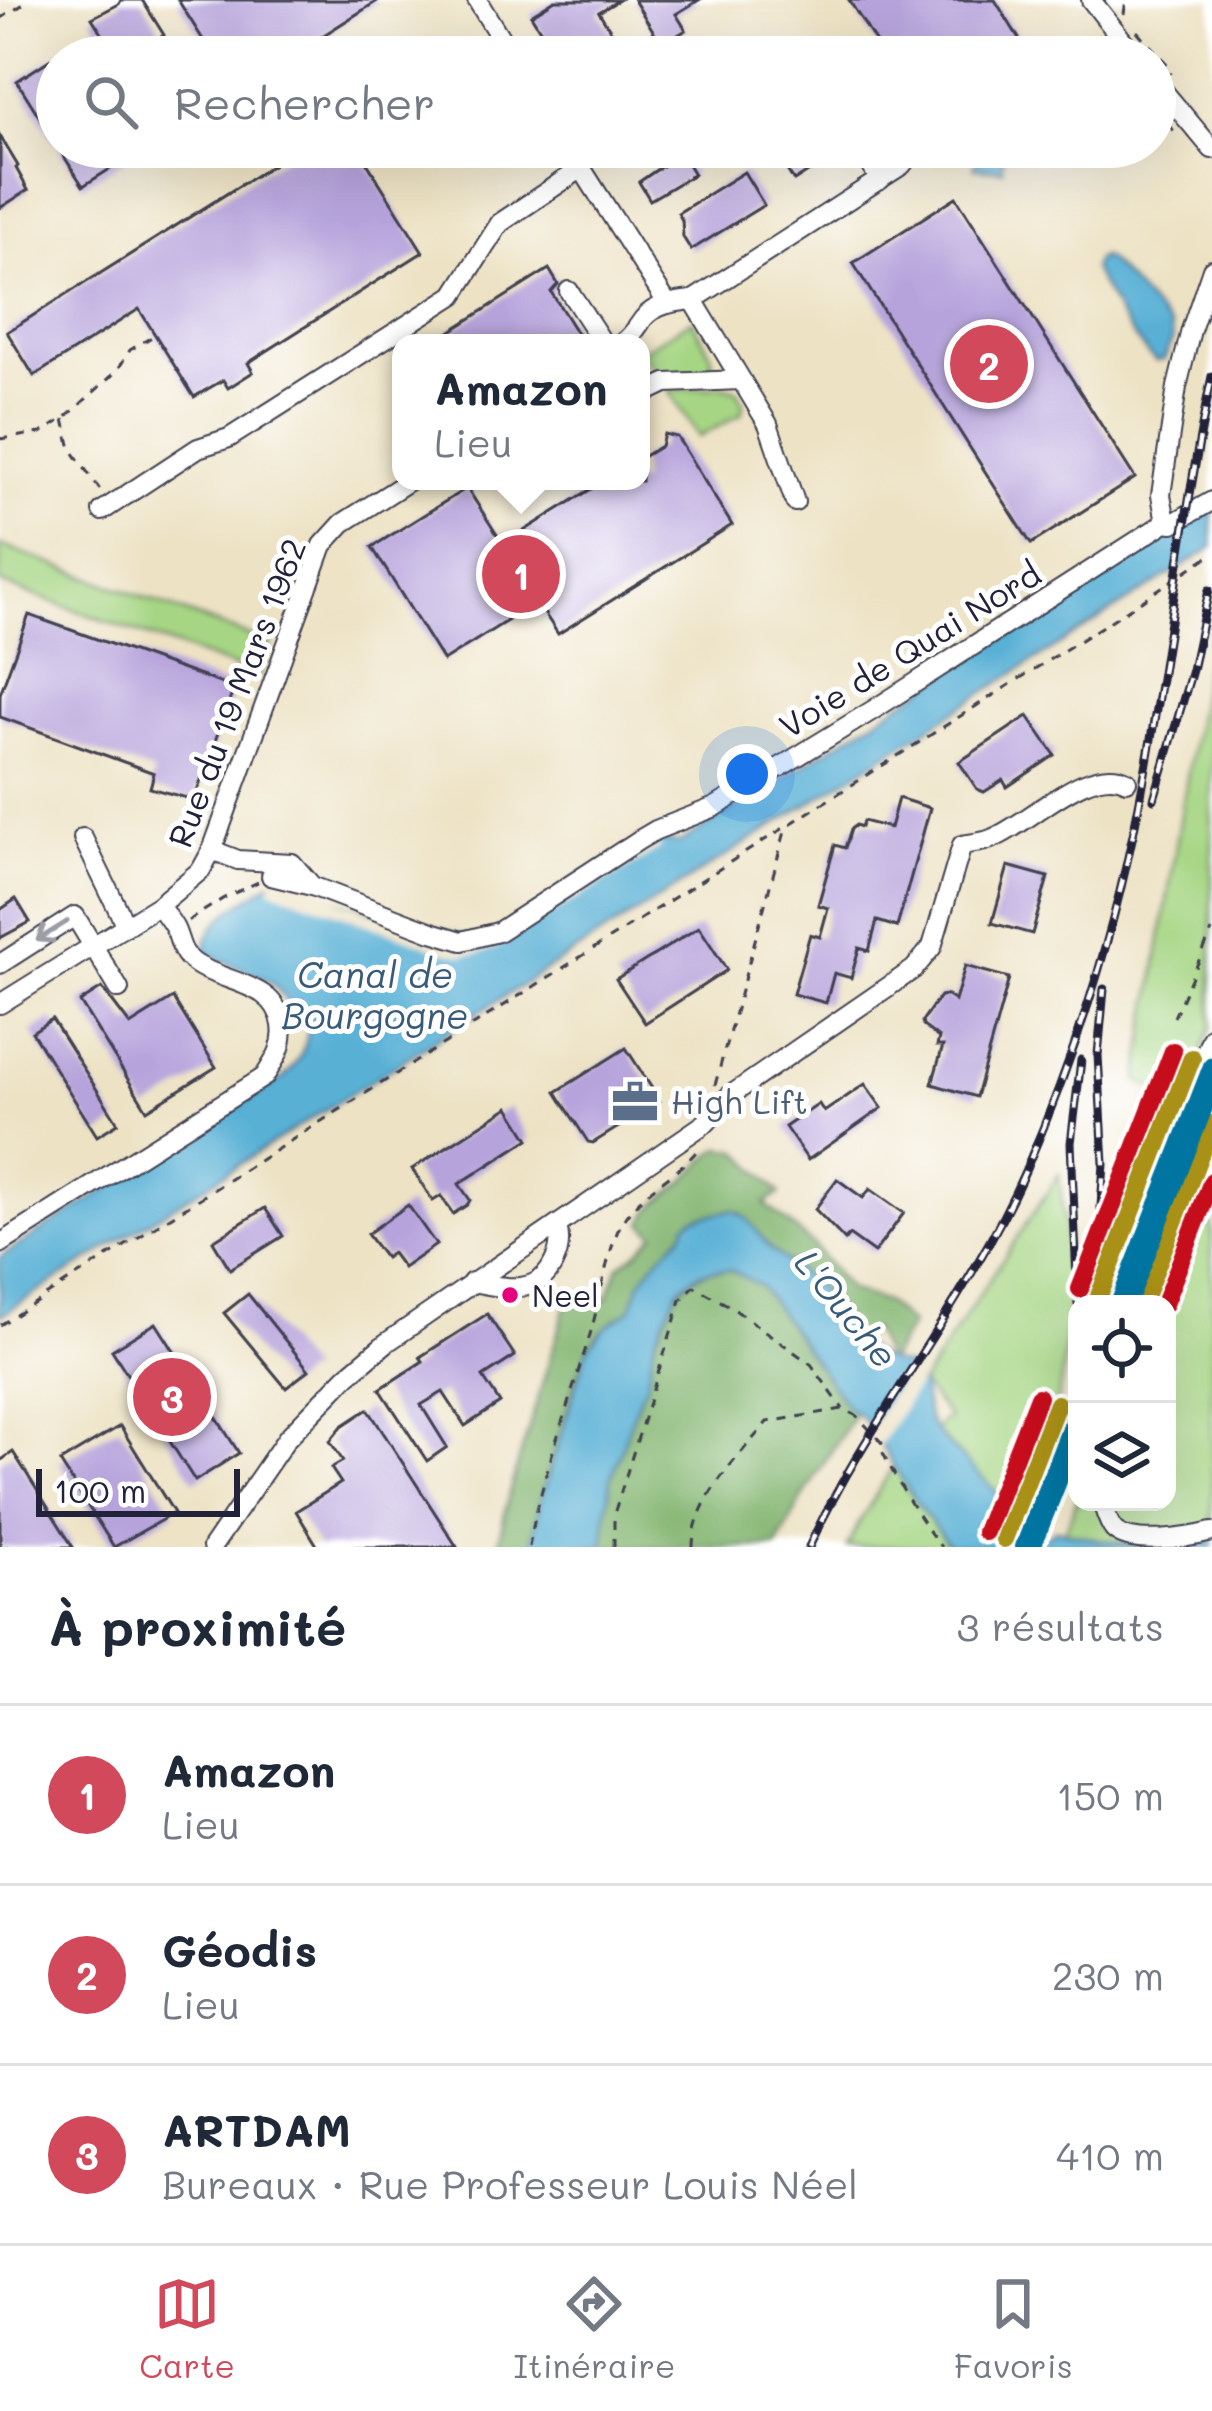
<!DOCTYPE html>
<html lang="fr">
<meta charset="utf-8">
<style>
:root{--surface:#fff;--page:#f2f2f3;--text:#1f2937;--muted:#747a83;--line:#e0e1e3;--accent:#d1495b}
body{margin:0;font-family:Mali,sans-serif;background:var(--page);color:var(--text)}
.controls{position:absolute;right:36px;bottom:36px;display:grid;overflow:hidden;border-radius:24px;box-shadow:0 12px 48px #0002}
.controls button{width:108px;height:108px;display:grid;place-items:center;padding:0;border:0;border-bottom:3px solid var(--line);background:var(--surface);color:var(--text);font:60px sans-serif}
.scale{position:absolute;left:36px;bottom:30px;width:204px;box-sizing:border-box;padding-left:12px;border:6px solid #22223b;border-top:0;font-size:33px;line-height:42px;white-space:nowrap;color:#22223b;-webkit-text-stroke:9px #fff;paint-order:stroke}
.you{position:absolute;left:747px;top:774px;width:42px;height:42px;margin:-30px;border:9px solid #fff;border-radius:50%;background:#1a73e8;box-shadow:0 0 0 18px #1a73e833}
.badge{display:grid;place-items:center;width:78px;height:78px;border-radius:50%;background:var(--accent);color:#fff;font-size:39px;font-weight:700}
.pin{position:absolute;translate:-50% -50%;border:6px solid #fff;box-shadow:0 3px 12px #0006}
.popup{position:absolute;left:392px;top:334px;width:258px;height:156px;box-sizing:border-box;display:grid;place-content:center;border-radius:24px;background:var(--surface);filter:drop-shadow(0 3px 9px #0005);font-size:39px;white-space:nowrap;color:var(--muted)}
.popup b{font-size:45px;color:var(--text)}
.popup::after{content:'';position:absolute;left:50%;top:100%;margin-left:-24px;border:24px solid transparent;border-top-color:var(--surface)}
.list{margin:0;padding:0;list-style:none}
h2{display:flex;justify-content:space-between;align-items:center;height:156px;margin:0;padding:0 48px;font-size:51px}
h2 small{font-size:39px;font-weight:400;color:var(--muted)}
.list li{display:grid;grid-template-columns:78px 1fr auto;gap:36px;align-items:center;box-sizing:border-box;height:180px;padding:0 48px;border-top:3px solid var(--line)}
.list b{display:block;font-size:45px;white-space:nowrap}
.list p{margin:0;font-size:39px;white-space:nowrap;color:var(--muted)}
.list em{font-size:39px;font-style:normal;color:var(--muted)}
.icon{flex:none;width:66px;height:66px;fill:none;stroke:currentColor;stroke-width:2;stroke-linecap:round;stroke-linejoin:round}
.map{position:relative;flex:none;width:1212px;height:1547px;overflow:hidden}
.search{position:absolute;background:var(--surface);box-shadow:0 12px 48px #0002;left:36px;right:36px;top:36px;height:132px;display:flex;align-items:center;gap:30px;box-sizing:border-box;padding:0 42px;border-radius:66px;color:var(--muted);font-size:45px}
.sheet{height:696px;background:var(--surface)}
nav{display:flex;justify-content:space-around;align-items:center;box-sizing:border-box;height:168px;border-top:3px solid var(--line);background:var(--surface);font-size:33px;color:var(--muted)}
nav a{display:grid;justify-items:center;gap:6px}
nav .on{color:var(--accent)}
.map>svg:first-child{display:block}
.green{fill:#a6d583;stroke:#647c5f;stroke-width:3}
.forest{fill:#84b671;stroke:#536c56;stroke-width:3}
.water{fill:#58b0d5;stroke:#3d6988;stroke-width:3}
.pier{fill:#ede2c4}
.building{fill:#b6a3db}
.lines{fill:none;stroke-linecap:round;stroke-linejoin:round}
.minor-casing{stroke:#403f50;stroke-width:22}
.path{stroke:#403f50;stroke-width:3;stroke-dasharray:9 9;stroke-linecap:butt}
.minor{stroke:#fff;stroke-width:18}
.rail-casing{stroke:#22223b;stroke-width:9}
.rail{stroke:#fff;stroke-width:4.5;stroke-dasharray:14;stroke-linecap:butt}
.rail-1-casing{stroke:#fff;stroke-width:27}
.rail-2-casing{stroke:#fff;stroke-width:27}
.rail-3-casing{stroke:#fff;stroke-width:27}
.rail-4-casing{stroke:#fff;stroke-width:27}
.rail-5-casing{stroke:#fff;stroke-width:27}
.rail-6-casing{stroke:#fff;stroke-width:27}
.rail-1{stroke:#0075a1;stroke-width:18}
.rail-2{stroke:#a99018;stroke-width:18}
.rail-3{stroke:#a99018;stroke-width:18}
.rail-4{stroke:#c50e1f;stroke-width:18}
.rail-5{stroke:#c50e1f;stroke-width:18}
.rail-6{stroke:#0075a1;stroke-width:18}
.oneway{stroke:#9c9ca7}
.bus-dot{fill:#e5007d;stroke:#fff;stroke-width:4.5}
.labels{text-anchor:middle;stroke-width:10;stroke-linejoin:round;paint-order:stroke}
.bus-label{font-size:30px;fill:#22223b;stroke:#fff;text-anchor:start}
.street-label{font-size:33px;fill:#22223b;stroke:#fff}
.service-label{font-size:33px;fill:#4e5e75;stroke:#fff;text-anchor:start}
.water-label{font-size:36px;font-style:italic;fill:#385b79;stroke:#fff}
</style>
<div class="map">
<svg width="1212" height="1547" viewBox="0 0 1212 1547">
<rect width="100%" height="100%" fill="#fff"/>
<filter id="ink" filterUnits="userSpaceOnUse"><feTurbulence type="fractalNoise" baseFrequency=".00833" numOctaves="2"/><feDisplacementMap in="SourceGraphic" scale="24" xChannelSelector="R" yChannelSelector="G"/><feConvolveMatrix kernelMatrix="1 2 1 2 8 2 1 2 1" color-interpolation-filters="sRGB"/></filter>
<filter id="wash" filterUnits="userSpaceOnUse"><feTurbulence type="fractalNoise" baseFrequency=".004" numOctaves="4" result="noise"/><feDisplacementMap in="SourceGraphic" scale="48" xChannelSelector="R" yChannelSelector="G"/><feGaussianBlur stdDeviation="2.7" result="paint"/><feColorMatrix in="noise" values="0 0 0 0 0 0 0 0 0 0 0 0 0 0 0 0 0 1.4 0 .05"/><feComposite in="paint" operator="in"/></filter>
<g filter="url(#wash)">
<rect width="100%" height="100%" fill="#ede2c4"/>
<!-- green -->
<g class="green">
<path d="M692 320 712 356V370L659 377 641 351Z"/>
<path d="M722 386 737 390C742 399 745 404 741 414L699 437 669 391Z"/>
<path d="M0 545 271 644 259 676 0 583Z"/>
<path d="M1212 623V1026L1184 1093 1177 1102 1138 1080Z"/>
<path d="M1212 1125V1536C1158 1545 1118 1547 1065 1532L1077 1499V1502H1167V1304H1148Z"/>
<path d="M1059 1174C1063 1214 1069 1255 1069 1295 1070 1335 1050 1497 1017 1517L934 1429 949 1418 921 1384Z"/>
<path d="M894 1465 919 1507 950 1547H847L859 1523Z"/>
</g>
<!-- forest -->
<g class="forest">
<path d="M720 1148 739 1151 780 1193 765 1204 812 1244 849 1290 885 1302 911 1325 887 1363 872 1329 860 1342 825 1294 771 1249 740 1212 687 1223 683 1233 640 1284 630 1311 615 1319 597 1335 578 1374 540 1502 532 1547H498L509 1493 565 1309 576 1291 607 1299 619 1266 637 1253 655 1234 643 1223C652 1203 668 1196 684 1182 696 1170 705 1158 720 1148Z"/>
<path d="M714 1270H730L760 1285 848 1408 855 1413 803 1497 777 1547H603L611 1479 640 1395C649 1381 650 1364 653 1349 660 1313 678 1279 714 1270Z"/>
</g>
<!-- water -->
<g class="water">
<path d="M979 147H1003L1002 170 974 168Z"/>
<path d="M1101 257 1107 259 1170 326 1173 338 1164 360 1155 361C1129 336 1110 300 1092 269L1096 260Z"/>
<path d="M1212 506V548L0 1316V1257L282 1079C299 1064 308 1044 309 1021H295C278 968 247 978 206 952 203 920 248 900 270 883L494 944 659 841 680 843Z"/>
<path d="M732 1210C751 1216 759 1236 772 1250 788 1265 808 1277 823 1293 852 1325 859 1358 906 1366L921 1384 929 1421 934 1429C955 1456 1009 1495 1018 1523L1045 1537 1057 1529C1117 1547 1151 1547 1212 1536V1547H950L919 1507 881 1446V1441L860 1416 848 1408 760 1286 731 1270H714L698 1274 679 1288 655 1339 646 1386 640 1395 611 1479 603 1547H532L540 1502 588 1348 605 1327 630 1310 640 1284 653 1264 683 1233 687 1223 694 1218Z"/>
</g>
<!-- pier -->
<g class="pier">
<path d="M653 837 661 848 496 948 476 954 461 955 442 951 270 889 274 878 463 944Z"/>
<path d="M911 1363 923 1377 877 1450 876 1444 867 1433Z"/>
</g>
<g id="blocks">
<!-- building -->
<g class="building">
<path d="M121 0H142L164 35 129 57H117L92 18 119 4Z"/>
<path d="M178 0H379L289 57H214Z"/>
<path d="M555 0H619L599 12 627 57H557L531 15Z"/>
<path d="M634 0H699L676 14 686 30 662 45Z"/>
<path d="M849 0H995L1028 53 1021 57H885Z"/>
<path d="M57 55V145L17 81Z"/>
<path d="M0 136 18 166 16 168 28 190 0 208Z"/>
<path d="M58 147H145L83 186Z"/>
<path d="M301 147H357L423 252 248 363 253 372 228 388 223 380 194 397 139 309 34 376 7 332Z"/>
<path d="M772 147H811L822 163 794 181Z"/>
<path d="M681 153 694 174 650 200 639 182Z"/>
<path d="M744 172 764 205 691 250 683 237 682 220 678 213Z"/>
<path d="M956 197 1135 478 1031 544 853 263Z"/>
<path d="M549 269 558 284 551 292 583 343H432Z"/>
<path d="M664 434 677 437 732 525 558 634 537 602 443 661 372 547 467 488 503 544 604 481H641V458L661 446Z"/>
<path d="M29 615 234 688 194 800 150 788 154 773 0 717V694Z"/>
<path d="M1028 716 1055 755 1007 787 1003 780 984 792 977 789 959 762Z"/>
<path d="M898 798 930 808 897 927 877 921 869 951 859 948 851 978 834 973 826 1003 793 994 810 934 820 937 828 908 818 905 835 845 845 848 851 829 856 825 861 827 863 821 890 828Z"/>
<path d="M1008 866 1048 877 1032 934 992 923Z"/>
<path d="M16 899 30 922 0 938V910Z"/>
<path d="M699 927 727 970 645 1023 616 979Z"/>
<path d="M965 966 1009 978 976 1097 932 1084 943 1046H937L939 1038 923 1026 922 1021 940 996 946 995 955 1001Z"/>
<path d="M102 988 130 1025 173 998 216 1067 147 1110 80 1002Z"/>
<path d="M52 1019 118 1123 97 1136 32 1032Z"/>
<path d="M626 1048 660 1101 593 1143 588 1142 556 1092Z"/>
<path d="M865 1084 882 1108 808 1160 785 1127 819 1104 824 1112Z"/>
<path d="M509 1107 529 1139 459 1184 470 1200 467 1205 453 1214 441 1196 433 1201 412 1169Z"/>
<path d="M1141 1119 1159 1123 1152 1150 1135 1147Z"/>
<path d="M837 1179 863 1198 870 1189 904 1213 874 1253 849 1235 845 1240 815 1209Z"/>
<path d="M408 1205 436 1245 403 1268 392 1253 385 1258 367 1234Z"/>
<path d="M265 1208 283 1236 230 1269 213 1241Z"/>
<path d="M248 1294 309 1370 286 1388 224 1313Z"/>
<path d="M487 1314 515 1356 483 1377 500 1403 465 1426 443 1392 421 1405 447 1447 427 1461 380 1389 423 1361 420 1357Z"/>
<path d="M156 1323 239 1453 195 1481 112 1350Z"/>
<path d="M368 1409 457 1547H318L296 1511 341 1483 331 1468 343 1461 330 1441 342 1426Z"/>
<path d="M120 1426 174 1513 114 1547 60 1462Z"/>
<path d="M13 1452 73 1547H0V1461Z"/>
</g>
</g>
</g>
<g filter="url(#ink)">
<use href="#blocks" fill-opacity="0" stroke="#403f50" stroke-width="3"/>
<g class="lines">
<defs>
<g id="minor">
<path d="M477 0 512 57"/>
<path d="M1091 0 1136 57"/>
<path d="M1155 81 1212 149"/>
<path d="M568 147 667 303"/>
<path d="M874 147 872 167 880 180"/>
<path d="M569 291 603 343"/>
<path d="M693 300 768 424 795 502"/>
<path d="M622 343C632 336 636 329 643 319 655 304 674 302 693 300L902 165 906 160 905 147"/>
<path d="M641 395 666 383 741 380"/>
<path d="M102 511 198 448 229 438 454 295 500 223 582 168"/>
<path d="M1166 522 1161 495 1177 387 1191 330 1212 269"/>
<path d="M83 838 126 926"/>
<path d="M212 850 238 860 292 863 312 886 432 932 462 941 498 932 639 840 656 830 715 807 873 710 1166 522 1173 523 1212 501"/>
<path d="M271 876 312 886"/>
<path d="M0 964 75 916 119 989"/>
<path d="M0 1004 159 905 201 870 212 850 323 545 343 523 409 481"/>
<path d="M1140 1216 1212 1036"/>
<path d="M0 1244 264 1077C275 1060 285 1046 282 1025 276 981 222 984 193 962 180 952 181 942 175 929 171 921 164 913 159 905"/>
<path d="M472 1282C501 1287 537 1297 553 1264 560 1251 561 1240 557 1226"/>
<path d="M1164 1304 1203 1202 1212 1192"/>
<path d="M1102 1502C1105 1511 1108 1523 1114 1530 1132 1547 1188 1538 1212 1532"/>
<path d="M212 1547 287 1438 347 1376 386 1343 707 1122 728 1097 914 969 932 947 962 845C971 843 982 843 991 839 1027 826 1088 760 1127 781"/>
</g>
</defs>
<!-- minor casing -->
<use href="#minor" class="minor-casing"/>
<!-- path -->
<g class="path">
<path d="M1124 14 1126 0"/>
<path d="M0 19 30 0"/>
<path d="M1137 31 1168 65 1171 74"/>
<path d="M1155 111 1178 135"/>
<path d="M64 419 71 449 100 490"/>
<path d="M0 439 41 433 64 419 117 371 130 350 155 335"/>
<path d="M188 921 224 898 258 882"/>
<path d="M1174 1017 1212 931"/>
<path d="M715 1085 786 828"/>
<path d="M0 1325 1123 613 1212 554"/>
<path d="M529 1547C542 1476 567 1410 588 1341 599 1308 606 1253 621 1224 639 1191 679 1175 701 1146"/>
<path d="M614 1547V1514L681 1300 694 1286 731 1307 811 1364 843 1409"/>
<path d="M693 1547C693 1499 739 1457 767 1422L843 1409 857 1416 882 1443 880 1447C898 1483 916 1515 941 1547"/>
</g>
<!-- minor -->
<use href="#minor" class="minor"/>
<defs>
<g id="rail">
<path d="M1154 799 1192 670 1209 590"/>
<path d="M1078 1304 1071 1143 1081 1060"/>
<path d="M1094 1304 1104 1164 1098 1055 1104 989"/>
<path d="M1069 1397 1077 1337"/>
<path d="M809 1547C870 1415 967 1303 1026 1169 1076 1054 1115 929 1139 805 1167 663 1182 518 1212 376"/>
</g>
</defs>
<!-- rail casing -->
<use href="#rail" class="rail-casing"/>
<!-- rail -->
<use href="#rail" class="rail"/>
<defs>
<g id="rail-1">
<path d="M1119 1304 1212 1066"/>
<path d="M1024 1547 1077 1412"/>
</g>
<path id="rail-2" d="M1142 1304 1212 1124"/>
<g id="rail-3">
<path d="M1099 1296 1192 1058"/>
<path d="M1004 1539 1057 1404"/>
</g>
<path id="rail-4" d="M1164 1304 1212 1181"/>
<g id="rail-5">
<path d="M1080 1289 1173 1051"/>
<path d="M985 1532 1038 1397"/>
</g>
<g id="rail-6">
<path d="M1127 1304 1212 1087"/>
<path d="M1032 1547 1077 1433"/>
</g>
</defs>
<!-- rail-1 casing -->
<use href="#rail-1" class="rail-1-casing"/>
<!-- rail-2 casing -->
<use href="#rail-2" class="rail-2-casing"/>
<!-- rail-3 casing -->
<use href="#rail-3" class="rail-3-casing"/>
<!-- rail-4 casing -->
<use href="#rail-4" class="rail-4-casing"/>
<!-- rail-5 casing -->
<use href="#rail-5" class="rail-5-casing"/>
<!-- rail-6 casing -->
<use href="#rail-6" class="rail-6-casing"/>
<!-- rail-1 -->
<use href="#rail-1" class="rail-1"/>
<!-- rail-2 -->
<use href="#rail-2" class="rail-2"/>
<!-- rail-3 -->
<use href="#rail-3" class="rail-3"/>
<!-- rail-4 -->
<use href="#rail-4" class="rail-4"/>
<!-- rail-5 -->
<use href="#rail-5" class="rail-5"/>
<!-- rail-6 -->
<use href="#rail-6" class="rail-6"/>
</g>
<!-- one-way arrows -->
<defs><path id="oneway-shaft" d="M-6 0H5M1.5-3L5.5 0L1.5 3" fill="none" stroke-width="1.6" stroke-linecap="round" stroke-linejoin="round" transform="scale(3)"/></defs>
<use class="oneway" href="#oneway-shaft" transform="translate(52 931) rotate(148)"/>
</g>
<!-- icons -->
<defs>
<symbol id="office-bare" viewBox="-9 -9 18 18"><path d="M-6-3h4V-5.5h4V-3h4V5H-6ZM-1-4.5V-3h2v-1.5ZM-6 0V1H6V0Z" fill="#5c6f8a" stroke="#fff" stroke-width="2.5" paint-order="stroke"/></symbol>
</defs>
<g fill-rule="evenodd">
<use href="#office-bare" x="602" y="1069" width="66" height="66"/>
</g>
<!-- markers -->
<circle class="bus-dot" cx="510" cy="1295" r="10"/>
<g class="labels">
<!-- bus labels -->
<g class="bus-label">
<text x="532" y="1307">Neel</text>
</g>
<!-- street labels -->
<g class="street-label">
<text transform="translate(910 650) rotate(-32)" y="12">Voie de Quai Nord</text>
<text transform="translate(237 693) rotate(-69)" y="12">Rue du 19 Mars 1962</text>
</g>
<!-- service labels -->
<g class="service-label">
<text x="671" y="1114">High Lift</text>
</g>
<!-- water labels -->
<g class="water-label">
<text x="375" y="988">Canal de<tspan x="375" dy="41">Bourgogne</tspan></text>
<text transform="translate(846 1309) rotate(51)" y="13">L'Ouche</text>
</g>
</g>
</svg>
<div class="controls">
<button><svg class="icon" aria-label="locate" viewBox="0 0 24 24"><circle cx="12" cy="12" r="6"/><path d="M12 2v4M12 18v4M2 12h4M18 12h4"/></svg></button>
<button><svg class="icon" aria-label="layers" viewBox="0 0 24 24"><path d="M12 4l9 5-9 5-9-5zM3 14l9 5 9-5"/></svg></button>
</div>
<div class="scale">100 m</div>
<div class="you"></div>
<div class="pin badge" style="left:521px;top:574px">1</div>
<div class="popup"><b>Amazon</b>Lieu</div>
<div class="pin badge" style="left:989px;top:364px">2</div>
<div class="pin badge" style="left:172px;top:1397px">3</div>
<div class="search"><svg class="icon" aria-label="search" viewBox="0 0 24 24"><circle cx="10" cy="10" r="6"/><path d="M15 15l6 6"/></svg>Rechercher</div>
</div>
<section class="sheet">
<h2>À proximité<small>3 résultats</small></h2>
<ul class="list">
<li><span class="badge">1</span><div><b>Amazon</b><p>Lieu</p></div><em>150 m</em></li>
<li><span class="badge">2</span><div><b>Géodis</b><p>Lieu</p></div><em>230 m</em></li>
<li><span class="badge">3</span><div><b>ARTDAM</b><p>Bureaux · Rue Professeur Louis Néel</p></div><em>410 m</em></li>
</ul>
</section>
<nav>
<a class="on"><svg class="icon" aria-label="map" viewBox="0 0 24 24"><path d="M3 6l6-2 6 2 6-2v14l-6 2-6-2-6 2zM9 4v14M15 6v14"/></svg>Carte</a>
<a><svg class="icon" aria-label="directions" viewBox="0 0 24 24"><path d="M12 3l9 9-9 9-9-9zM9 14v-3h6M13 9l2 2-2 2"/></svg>Itinéraire</a>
<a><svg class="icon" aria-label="saved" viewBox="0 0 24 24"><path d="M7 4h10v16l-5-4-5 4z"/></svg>Favoris</a>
</nav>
